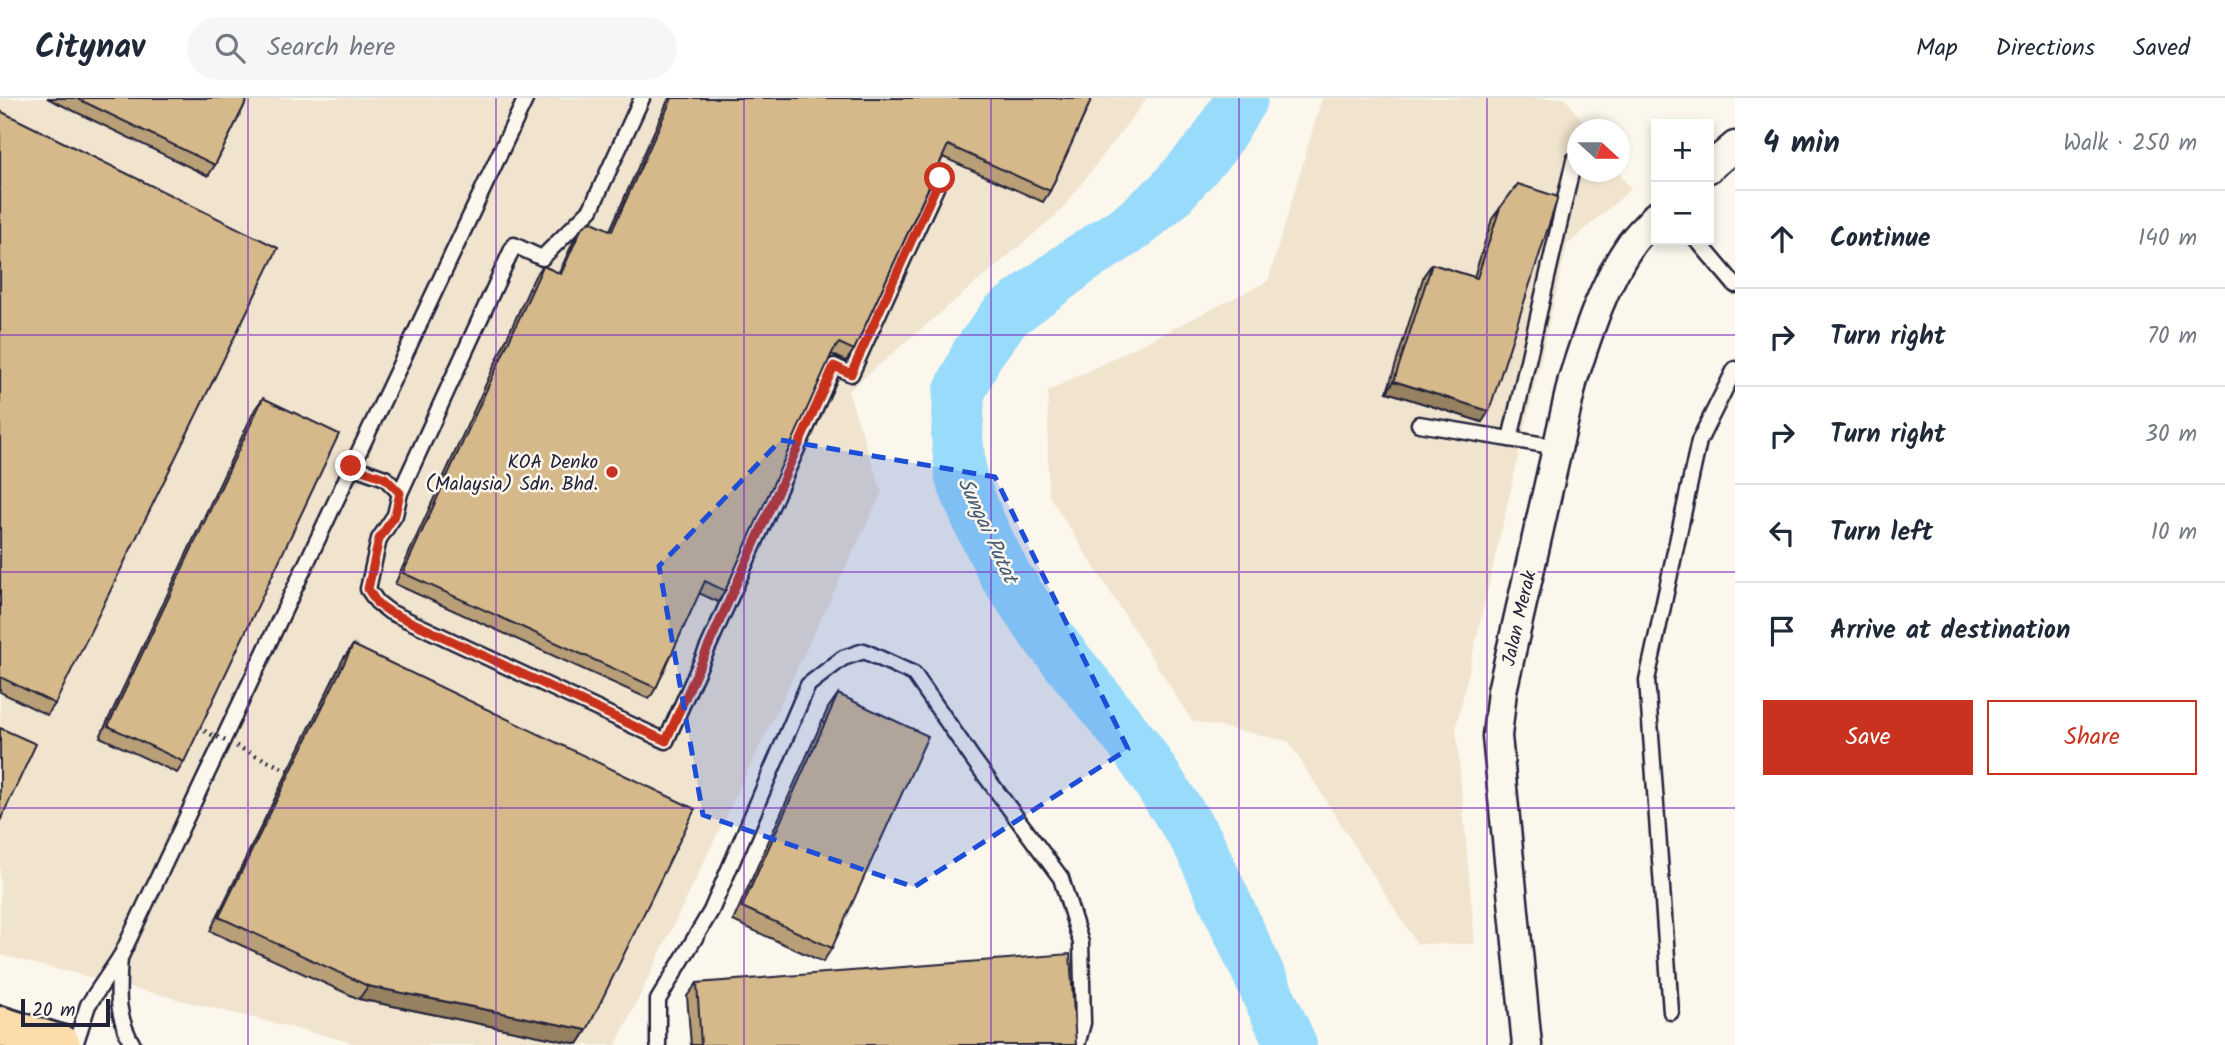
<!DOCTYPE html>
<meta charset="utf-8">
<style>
:root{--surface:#fff;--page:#f6f6f7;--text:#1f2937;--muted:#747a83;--line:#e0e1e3;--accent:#c8321e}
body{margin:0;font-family:Kalam,sans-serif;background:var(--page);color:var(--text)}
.controls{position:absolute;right:21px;top:21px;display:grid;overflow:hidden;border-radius:0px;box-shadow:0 4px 10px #0003}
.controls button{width:63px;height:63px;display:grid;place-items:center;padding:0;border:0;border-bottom:2px solid var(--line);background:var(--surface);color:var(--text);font:35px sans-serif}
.compass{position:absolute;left:1567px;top:21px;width:63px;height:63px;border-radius:50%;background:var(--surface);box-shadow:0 4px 10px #0003;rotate:111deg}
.scale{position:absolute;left:21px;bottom:18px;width:89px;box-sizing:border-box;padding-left:7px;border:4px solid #22223b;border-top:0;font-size:19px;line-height:24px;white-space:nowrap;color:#22223b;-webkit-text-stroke:5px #fbf7ec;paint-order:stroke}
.stop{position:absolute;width:21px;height:21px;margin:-16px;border:5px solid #c8321e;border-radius:50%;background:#fff}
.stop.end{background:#c8321e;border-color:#fff;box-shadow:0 2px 7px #0008}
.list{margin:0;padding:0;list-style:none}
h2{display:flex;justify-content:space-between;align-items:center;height:91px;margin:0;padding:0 28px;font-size:30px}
h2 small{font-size:23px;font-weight:400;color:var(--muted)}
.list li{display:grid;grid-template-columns:46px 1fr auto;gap:21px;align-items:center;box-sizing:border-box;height:98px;padding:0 28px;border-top:2px solid var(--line)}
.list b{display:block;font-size:26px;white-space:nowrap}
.list em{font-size:23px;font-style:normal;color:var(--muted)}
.actions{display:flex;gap:14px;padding:21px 28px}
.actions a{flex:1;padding:16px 0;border:2px solid var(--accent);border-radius:0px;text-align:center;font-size:24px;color:var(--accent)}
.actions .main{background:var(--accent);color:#fff}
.icon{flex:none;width:38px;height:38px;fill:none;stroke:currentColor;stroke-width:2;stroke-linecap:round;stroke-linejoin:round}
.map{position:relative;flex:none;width:1735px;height:947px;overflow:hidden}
header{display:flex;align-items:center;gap:42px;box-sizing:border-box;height:98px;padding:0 35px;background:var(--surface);border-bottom:2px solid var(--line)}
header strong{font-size:33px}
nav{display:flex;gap:38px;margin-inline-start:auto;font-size:24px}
.search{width:490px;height:63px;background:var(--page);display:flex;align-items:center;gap:18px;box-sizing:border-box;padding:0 24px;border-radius:38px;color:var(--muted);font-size:26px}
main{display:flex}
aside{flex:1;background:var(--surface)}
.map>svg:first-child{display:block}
.built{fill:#f0e4cf}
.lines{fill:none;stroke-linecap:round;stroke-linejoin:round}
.river{stroke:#99dbfb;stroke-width:52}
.service-casing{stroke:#22223b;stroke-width:19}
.minor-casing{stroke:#22223b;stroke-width:33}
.primary-casing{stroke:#22223b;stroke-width:44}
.service{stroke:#fbf7ec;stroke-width:14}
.minor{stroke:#fbf7ec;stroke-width:28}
.primary{stroke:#fbddab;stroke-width:38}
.path-bridge{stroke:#22223b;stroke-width:4.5;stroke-dasharray:2 5;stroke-linecap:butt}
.wall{fill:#b89f78;stroke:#22223b;stroke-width:2}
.shaded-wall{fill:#968261;stroke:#22223b;stroke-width:2}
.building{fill:#d6b98b;stroke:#22223b;stroke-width:2}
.route{stroke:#c8321e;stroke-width:9}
.marked{fill:#1d4ed8;fill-opacity:0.2;stroke:#1d4ed8;stroke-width:5;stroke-dasharray:14 9;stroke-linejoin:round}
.grid{fill:none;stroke:#7b2cbf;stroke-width:2;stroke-opacity:0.55}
.poi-dot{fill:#c8321e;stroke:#fbf7ec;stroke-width:2.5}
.labels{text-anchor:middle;stroke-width:5;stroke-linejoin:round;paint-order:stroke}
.poi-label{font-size:19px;fill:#22223b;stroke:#fbf7ec;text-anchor:end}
.street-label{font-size:19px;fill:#22223b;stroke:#fbf7ec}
.water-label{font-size:21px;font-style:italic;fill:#465a75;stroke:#fbf7ec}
</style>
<header>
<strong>Citynav</strong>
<div class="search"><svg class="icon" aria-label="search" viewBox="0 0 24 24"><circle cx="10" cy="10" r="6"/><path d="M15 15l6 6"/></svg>Search here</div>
<nav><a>Map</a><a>Directions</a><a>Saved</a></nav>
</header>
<main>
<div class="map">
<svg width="1735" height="947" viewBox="0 0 1735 947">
<rect width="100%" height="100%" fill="#fbf7ec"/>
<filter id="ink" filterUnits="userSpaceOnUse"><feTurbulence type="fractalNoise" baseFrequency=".0143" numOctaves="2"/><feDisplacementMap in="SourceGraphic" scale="14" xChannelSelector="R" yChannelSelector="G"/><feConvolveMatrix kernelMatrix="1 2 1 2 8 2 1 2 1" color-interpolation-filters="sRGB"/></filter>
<g filter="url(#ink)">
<!-- built -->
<g class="built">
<path d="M0 0H1147L1061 113 848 293 882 394 616 947H362L0 857Z"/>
<path d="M1322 0H1565L1588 31 1577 32V74H1618L1631 91 1567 147 1456 629 1475 846H1417L1288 643 1192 623 1048 396V293L1268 183Z"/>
</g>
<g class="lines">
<!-- river -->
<path class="river" d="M1242 0 1213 47 1168 98 1134 127 1080 162 1005 218 977 256 959 295 957 339 961 380 980 426 1005 477 1043 533 1136 649 1198 744 1291 947"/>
<defs>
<g id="service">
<path d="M1697 142 1735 187"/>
<path d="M1419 326 1557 349"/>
<path d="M1510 341 1574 62"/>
<path d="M351 368 385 380 400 395 395 417 379 441 368 491 377 504 390 514 666 643 834 268 851 276 940 81"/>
<path d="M400 395 514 147 542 160 591 111 642 0"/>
<path d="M120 859C118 894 115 916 133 947"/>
<path d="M1671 914 1647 582 1699 343 1735 271"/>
<path d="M75 947 88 907 121 858 526 0"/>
<path d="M658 947V902L711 813 808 587 843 560 864 553 914 576 973 661 1061 780 1081 845 1083 925 1077 947"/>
</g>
<g id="minor">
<path d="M1709 70 1735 48"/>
<path d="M1527 947 1497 638 1502 593 1573 281C1588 235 1603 186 1631 146 1638 136 1648 127 1656 118"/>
</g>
<path id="primary" d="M0 928 61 947"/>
</defs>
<!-- service casing -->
<use href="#service" class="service-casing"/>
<!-- minor casing -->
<use href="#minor" class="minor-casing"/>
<!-- primary casing -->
<use href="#primary" class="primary-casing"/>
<!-- service -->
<use href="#service" class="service"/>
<!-- minor -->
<use href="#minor" class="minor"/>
<!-- primary -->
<use href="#primary" class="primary"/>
<!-- path-bridge -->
<path class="path-bridge" d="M198 630 291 674"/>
</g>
<!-- wall -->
<g class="wall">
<path d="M47 0H248L215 67 208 78Z"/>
<path d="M669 0H1092L1050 93 1043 104 943 59 854 252 846 263 831 256 725 493 718 504 699 495 656 590 649 601 395 486 535 178 543 168 559 175 574 142 581 131 610 132Z"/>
<path d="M0 13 55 606 47 617 0 594Z"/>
<path d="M1518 86 1482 324 1387 294 1424 177 1432 166 1474 179 1492 121Z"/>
<path d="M263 300 184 664 177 675 100 639 255 311Z"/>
<path d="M353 547 587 932 578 946 359 901 210 833 343 561Z"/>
<path d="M838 596 832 850 823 864 733 823 828 610Z"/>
<path d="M697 885 1076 947H691L687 898Z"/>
</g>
<!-- shaded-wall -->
<g class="shaded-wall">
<path d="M1394 283 1489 313 1482 324 1387 294Z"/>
<path d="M368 888 587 932 578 946 359 901Z"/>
</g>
<!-- building -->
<g class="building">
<path d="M76 0H248L215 67Z"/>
<path d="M672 0H1092L1050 93 948 47 854 252 839 245 833 253 725 493 705 483 656 590 403 475 543 168 561 176 581 131 590 123 612 133Z"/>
<path d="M0 13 278 150 55 606 0 579Z"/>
<path d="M1518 86 1558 99 1489 313 1394 283 1432 166 1477 180 1500 110Z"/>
<path d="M263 300 339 336 184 664 108 628Z"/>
<path d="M353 547 695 711 587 932 368 888 219 819Z"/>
<path d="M838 596 928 638 832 850 742 809Z"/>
<path d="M0 630 36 646 0 723Z"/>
<path d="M1070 856 1076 947H701L697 885Z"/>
</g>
</g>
<g class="lines" filter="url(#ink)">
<!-- route -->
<path class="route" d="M351 368 385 380 400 395 395 417 379 441 368 491 377 505 390 514 666 643 834 268 851 276 940 80"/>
</g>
<!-- marked area -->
<path class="marked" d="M781 342 995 379 1128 651 914 789 703 717 659 468Z"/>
<!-- grid -->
<path class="grid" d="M248 0V947M496 0V947M744 0V947M991 0V947M1239 0V947M1487 0V947M0 237H1735M0 474H1735M0 710H1735"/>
<!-- markers -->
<circle class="poi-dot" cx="612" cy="374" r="7"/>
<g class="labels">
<!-- poi labels -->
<g class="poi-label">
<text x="598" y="370">KOA Denko<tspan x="598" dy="22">(Malaysia) Sdn. Bhd.</tspan></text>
</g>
<!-- street labels -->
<g class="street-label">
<text transform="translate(1518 520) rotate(-77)" y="7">Jalan Merak</text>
</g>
<!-- water labels -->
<g class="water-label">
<text transform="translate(988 432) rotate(65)" y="7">Sungai Putat</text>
</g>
</g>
</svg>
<div class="controls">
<button>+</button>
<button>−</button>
</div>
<svg class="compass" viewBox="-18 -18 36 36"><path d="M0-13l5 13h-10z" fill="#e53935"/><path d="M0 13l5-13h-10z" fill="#747a83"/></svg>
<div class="scale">20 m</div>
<div class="stop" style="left:940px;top:80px"></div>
<div class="stop end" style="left:351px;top:368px"></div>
</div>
<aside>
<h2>4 min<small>Walk · 250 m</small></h2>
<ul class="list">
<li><svg class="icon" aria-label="ahead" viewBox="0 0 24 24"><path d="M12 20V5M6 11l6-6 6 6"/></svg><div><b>Continue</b></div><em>140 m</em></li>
<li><svg class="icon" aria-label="right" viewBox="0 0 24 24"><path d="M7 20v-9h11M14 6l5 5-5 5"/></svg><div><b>Turn right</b></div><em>70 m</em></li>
<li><svg class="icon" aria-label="right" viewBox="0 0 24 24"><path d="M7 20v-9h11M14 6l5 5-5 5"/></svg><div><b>Turn right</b></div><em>30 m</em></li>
<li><svg class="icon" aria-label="left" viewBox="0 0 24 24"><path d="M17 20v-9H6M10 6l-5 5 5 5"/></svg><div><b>Turn left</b></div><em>10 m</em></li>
<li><svg class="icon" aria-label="arrive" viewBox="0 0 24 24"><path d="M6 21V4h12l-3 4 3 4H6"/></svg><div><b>Arrive at destination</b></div></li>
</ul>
<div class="actions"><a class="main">Save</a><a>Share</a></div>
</aside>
</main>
